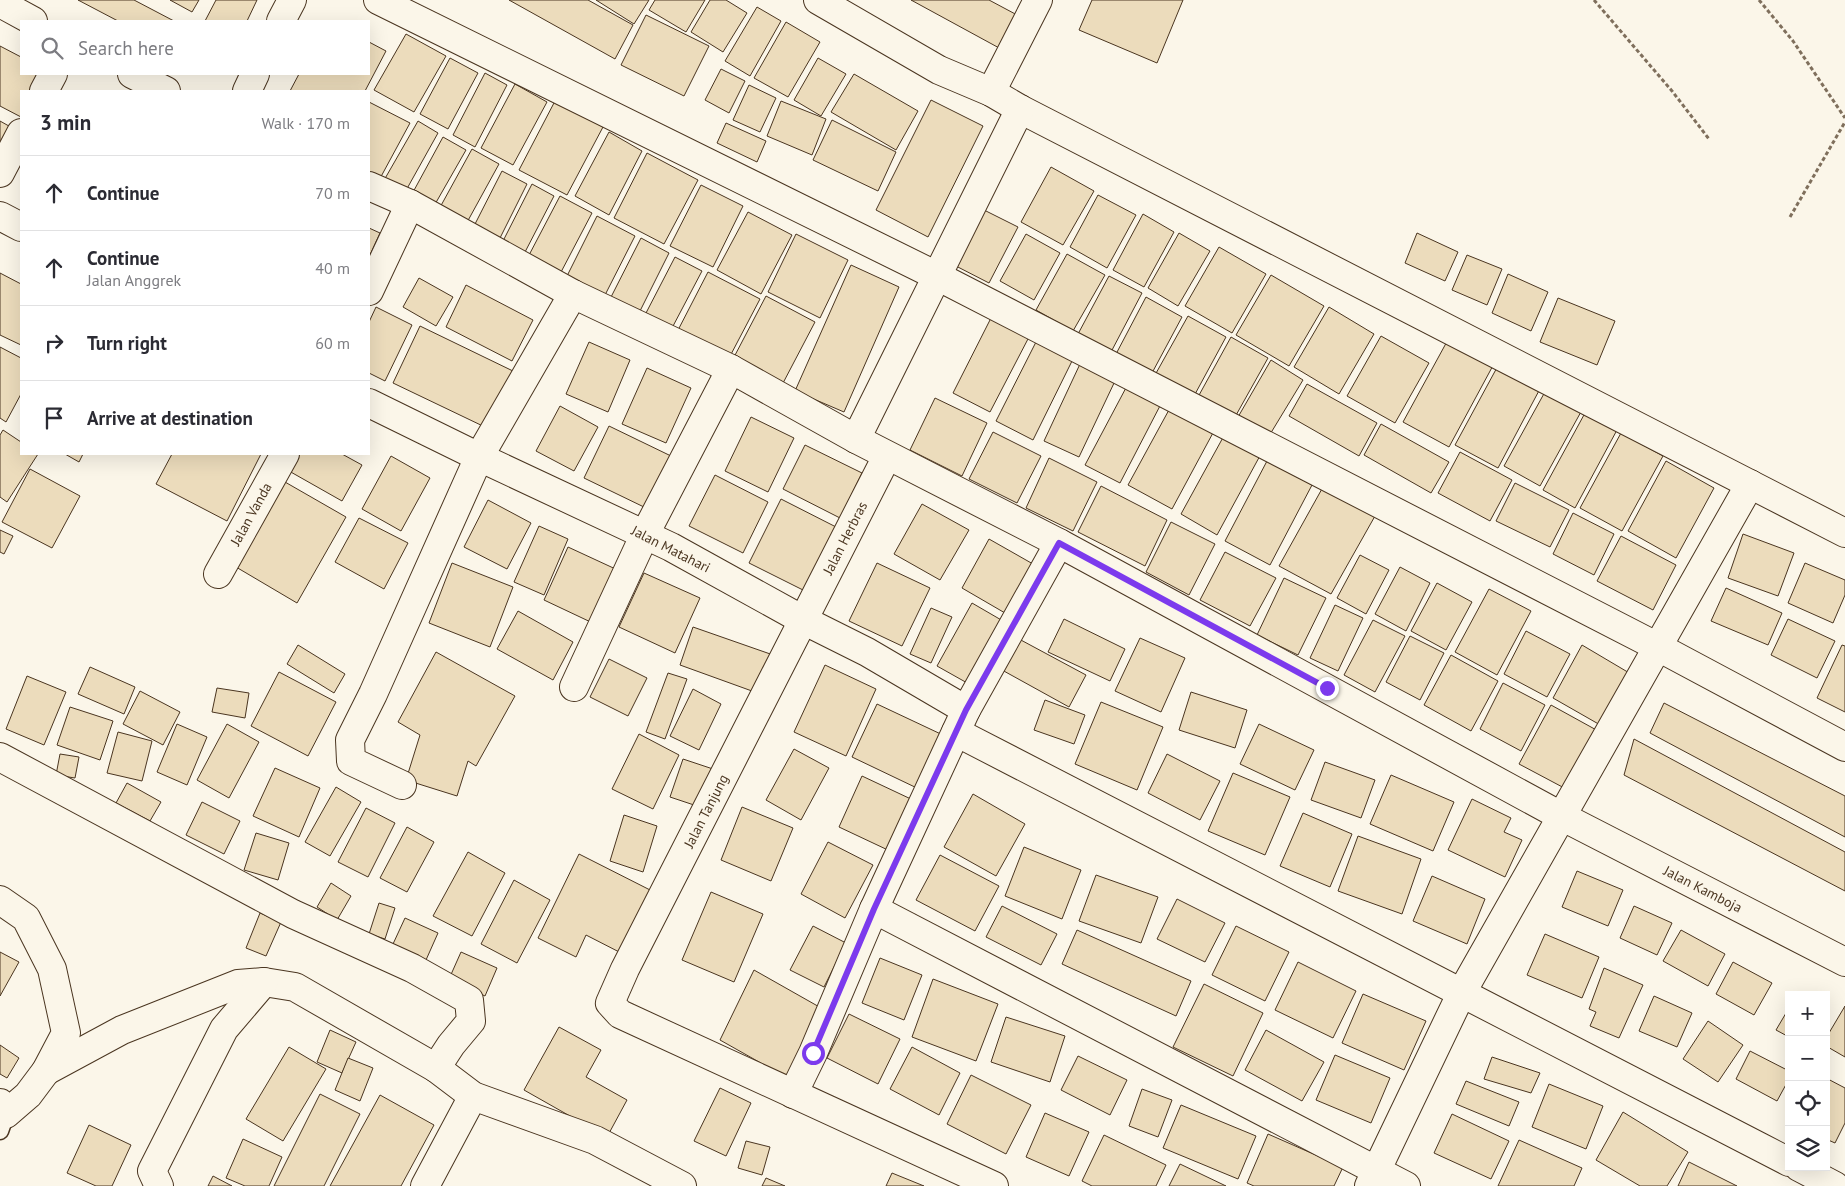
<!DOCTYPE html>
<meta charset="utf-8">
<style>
:root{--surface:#fff;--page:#f7f7f7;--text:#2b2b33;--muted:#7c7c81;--line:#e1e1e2}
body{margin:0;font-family:"PT Sans",sans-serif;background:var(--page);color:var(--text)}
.controls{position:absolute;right:15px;bottom:15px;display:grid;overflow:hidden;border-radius:0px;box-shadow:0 5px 20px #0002}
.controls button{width:45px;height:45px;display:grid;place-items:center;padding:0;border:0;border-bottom:1px solid var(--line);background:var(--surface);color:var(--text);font:25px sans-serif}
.stop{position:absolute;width:15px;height:15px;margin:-11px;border:4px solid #7c3aed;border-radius:50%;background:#fff}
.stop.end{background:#7c3aed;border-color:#fff;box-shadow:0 1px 5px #0008}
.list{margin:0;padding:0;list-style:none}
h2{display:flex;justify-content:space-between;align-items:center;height:65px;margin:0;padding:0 20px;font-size:21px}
h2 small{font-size:16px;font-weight:400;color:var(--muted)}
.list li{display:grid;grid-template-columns:32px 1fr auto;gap:15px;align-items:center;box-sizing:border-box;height:75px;padding:0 20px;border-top:1px solid var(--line)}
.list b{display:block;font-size:19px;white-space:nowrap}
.list p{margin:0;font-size:16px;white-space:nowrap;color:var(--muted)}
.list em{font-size:16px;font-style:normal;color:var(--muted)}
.icon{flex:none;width:28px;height:28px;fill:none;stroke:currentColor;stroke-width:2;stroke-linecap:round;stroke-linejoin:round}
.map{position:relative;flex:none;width:1845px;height:1186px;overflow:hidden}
.search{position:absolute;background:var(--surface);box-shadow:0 5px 20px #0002;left:20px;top:20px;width:350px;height:55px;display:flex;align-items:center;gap:12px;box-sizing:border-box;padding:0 18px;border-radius:0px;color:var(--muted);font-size:19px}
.panel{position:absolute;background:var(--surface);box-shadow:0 5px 20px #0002;left:20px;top:90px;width:350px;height:365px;border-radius:0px}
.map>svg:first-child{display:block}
.building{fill:#ecdcbc;stroke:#4a3520}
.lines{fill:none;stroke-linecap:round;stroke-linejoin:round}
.lane-casing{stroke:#4a3520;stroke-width:19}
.street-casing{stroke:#4a3520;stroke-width:30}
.path{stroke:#7f6f5c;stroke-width:3;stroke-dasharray:4 2.5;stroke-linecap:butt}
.lane{stroke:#fbf6e9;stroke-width:16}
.street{stroke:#fbf6e9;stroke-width:28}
.route{stroke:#7c3aed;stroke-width:6}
.labels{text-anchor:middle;stroke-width:4;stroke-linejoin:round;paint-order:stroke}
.street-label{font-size:14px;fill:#4a3520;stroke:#fbf6e9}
</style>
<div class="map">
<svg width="1845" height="1186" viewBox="0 0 1845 1186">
<rect width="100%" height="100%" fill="#fbf6e9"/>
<!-- building -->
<g class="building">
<path d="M78 0H134L174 21H118Z"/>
<path d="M170 0H199L192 12Z"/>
<path d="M216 0H257L247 21H205Z"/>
<path d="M509 0H588L633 25 615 59Z"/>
<path d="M596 0H649L634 24Z"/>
<path d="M655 0H705L686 32 649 10Z"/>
<path d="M710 0H726L747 13 723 52 691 32Z"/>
<path d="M911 0H989L1019 16 1001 49Z"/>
<path d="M1092 0H1183L1157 63 1079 30Z"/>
<path d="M757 7 781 21 750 76 725 61Z"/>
<path d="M646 15 709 46 684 96 621 65Z"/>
<path d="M786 22 820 42 788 97 754 78Z"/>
<path d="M406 34 446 56 414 112 374 90Z"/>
<path d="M369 42 386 51 365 91H290L299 74H369Z"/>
<path d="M0 46 21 57V74H48L39 91H21V117L0 106Z"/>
<path d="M450 58 478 73 448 129 420 114Z"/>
<path d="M818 58 846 74 821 116 794 100Z"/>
<path d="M721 69 745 81 729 113 705 100Z"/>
<path d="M485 73 507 85 475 147 453 135Z"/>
<path d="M854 74 918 111 896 150 831 112Z"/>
<path d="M515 84 547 102 513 165 481 148Z"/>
<path d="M749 85 776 98 760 132 733 120Z"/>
<path d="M931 100 983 126 928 237 876 210Z"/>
<path d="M555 101 603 127 567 195 519 170Z"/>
<path d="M781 101 826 119 812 155 767 136Z"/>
<path d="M369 102 410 123 377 184 369 180Z"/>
<path d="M832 120 896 152 878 191 813 160Z"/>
<path d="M0 121 16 130 0 159Z"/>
<path d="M418 121 438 133 404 194 383 182Z"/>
<path d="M726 123 766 141 757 162 717 143Z"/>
<path d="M609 132 642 151 609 215 575 196Z"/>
<path d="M443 137 466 150 434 206 412 194Z"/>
<path d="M472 149 499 164 465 226 438 211Z"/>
<path d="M647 153 698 180 664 244 614 218Z"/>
<path d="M1051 167 1094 191 1063 245 1021 222Z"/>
<path d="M502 171 527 184 499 240 474 226Z"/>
<path d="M532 184 554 196 524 254 502 243Z"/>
<path d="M701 185 743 206 713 267 670 246Z"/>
<path d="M1098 195 1136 215 1107 268 1070 247Z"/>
<path d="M560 196 592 213 560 274 528 257Z"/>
<path d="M982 209 1018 227 989 283 954 265Z"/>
<path d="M748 212 792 235 761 294 717 270Z"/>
<path d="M1143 214 1174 232 1144 287 1113 270Z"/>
<path d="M597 216 635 236 604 297 566 278Z"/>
<path d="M369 228 380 233 369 257Z"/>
<path d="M1179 233 1210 251 1178 306 1148 288Z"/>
<path d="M1417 233 1458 252 1445 281 1405 263Z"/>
<path d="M796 234 848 260 820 318 768 292Z"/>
<path d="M1026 234 1060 253 1034 300 1000 281Z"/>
<path d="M641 238 669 253 638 315 609 301Z"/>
<path d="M1219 247 1266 274 1232 333 1185 306Z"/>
<path d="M1067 254 1105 275 1073 331 1036 310Z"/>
<path d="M1467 255 1502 269 1487 305 1452 290Z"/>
<path d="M675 257 702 271 672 328 646 313Z"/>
<path d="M851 265 899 287 844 412 795 391Z"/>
<path d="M708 272 760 299 728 360 676 334Z"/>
<path d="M0 273 21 284V345L0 335Z"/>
<path d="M1508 274 1548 292 1531 331 1492 313Z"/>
<path d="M1271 275 1324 306 1289 366 1236 335Z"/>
<path d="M1109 276 1142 293 1111 352 1078 334Z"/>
<path d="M419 278 453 297 436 326 403 307Z"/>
<path d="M466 285 533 320 512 361 446 327Z"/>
<path d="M766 296 815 322 782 385 733 359Z"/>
<path d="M1146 297 1182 317 1152 373 1116 354Z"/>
<path d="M1558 298 1615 321 1597 365 1540 342Z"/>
<path d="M376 307 412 325 385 381 369 373V322Z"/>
<path d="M1329 307 1374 334 1339 394 1294 367Z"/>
<path d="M1188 316 1226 337 1194 396 1155 375Z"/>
<path d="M991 318 1029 337 990 412 953 393Z"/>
<path d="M420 326 515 372 487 428 393 383Z"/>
<path d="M1381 336 1429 363 1395 423 1347 396Z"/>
<path d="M1450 336 1496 360 1449 447 1403 422Z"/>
<path d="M1231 337 1268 358 1235 417 1198 397Z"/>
<path d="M1037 340 1073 359 1033 440 996 421Z"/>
<path d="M589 342 630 360 608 412 566 394Z"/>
<path d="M0 347 21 358V394L6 422 0 418Z"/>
<path d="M1271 360 1303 380 1269 436 1238 417Z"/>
<path d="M1500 362 1542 385 1498 468 1455 445Z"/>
<path d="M1080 364 1115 381 1079 457 1044 441Z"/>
<path d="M647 368 691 388 666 443 622 424Z"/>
<path d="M1128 384 1162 402 1120 483 1085 465Z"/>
<path d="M1307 384 1377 423 1359 456 1289 416Z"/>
<path d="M1546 390 1582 410 1540 486 1504 466Z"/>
<path d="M935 398 987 423 962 476 910 450Z"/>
<path d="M560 406 598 427 574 471 536 451Z"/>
<path d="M1170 408 1214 431 1172 509 1128 485Z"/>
<path d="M1585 413 1617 430 1575 508 1543 490Z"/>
<path d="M751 417 794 438 768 492 725 471Z"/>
<path d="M1381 424 1449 462 1431 493 1364 455Z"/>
<path d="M609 426 671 456 646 508 584 478Z"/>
<path d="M3 430 21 442V454H38L7 502 0 497V435Z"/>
<path d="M993 432 1041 456 1017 503 969 479Z"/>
<path d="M1226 432 1262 452 1217 535 1181 514Z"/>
<path d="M1621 433 1663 456 1622 531 1580 508Z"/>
<path d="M805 445 862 473 840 518 783 489Z"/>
<path d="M1460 452 1512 480 1490 521 1438 493Z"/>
<path d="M65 454H83L79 462Z"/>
<path d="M172 454H261L227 521 156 484Z"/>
<path d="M298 454H342L362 465 342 501 289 471Z"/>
<path d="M391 456 430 478 401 531 362 509Z"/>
<path d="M1049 458 1097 482 1073 531 1026 508Z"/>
<path d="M1267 461 1312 485 1270 565 1225 541Z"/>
<path d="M1666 461 1714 488 1676 558 1628 531Z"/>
<path d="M30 469 80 496 52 548 2 522Z"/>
<path d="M715 475 768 502 743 553 689 526Z"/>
<path d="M285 482 346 517 297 603 236 567Z"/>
<path d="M1515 483 1569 510 1550 547 1496 521Z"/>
<path d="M1101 486 1167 520 1145 566 1078 532Z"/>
<path d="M1323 487 1375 516 1331 594 1279 566Z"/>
<path d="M781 499 840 529 809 593 749 563Z"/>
<path d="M488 500 531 523 507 569 464 547Z"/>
<path d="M922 504 969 530 940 580 894 554Z"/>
<path d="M1573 513 1614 534 1594 575 1553 554Z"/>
<path d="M359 518 408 543 384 589 335 562Z"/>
<path d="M1171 522 1215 544 1189 595 1146 572Z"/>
<path d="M539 526 568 539 544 595 514 582Z"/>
<path d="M0 530 13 536 4 554 0 552Z"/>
<path d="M1743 534 1794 553 1778 596 1728 578Z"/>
<path d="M1621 536 1676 565 1653 610 1597 581Z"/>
<path d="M989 539 1033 564 1005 613 962 588Z"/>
<path d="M568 547 622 572 597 625 544 600Z"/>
<path d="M1225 552 1276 578 1250 626 1200 600Z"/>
<path d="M1360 555 1389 570 1366 614 1337 598Z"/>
<path d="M452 563 513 587 490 647 429 623Z"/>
<path d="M877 563 930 588 902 646 849 621Z"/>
<path d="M1805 563 1845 580V595L1833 623 1788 603Z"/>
<path d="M1400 567 1430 583 1406 631 1375 614Z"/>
<path d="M644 573 700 598 675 653 619 627Z"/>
<path d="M1284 578 1326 598 1298 655 1257 635Z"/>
<path d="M1437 583 1472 602 1446 650 1411 631Z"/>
<path d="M1726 588 1782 613 1768 645 1711 621Z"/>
<path d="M1489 589 1531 611 1497 675 1455 652Z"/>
<path d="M972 603 1003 621 969 684 937 666Z"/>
<path d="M1335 605 1363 618 1338 671 1310 658Z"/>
<path d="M931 608 952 617 931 663 910 654Z"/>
<path d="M518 611 573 642 553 680 497 649Z"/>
<path d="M1064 619 1125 649 1110 681 1048 652Z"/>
<path d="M1788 619 1835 641 1817 678 1771 655Z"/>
<path d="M1373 620 1405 636 1375 692 1344 675Z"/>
<path d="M693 627 776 656 763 695 680 665Z"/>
<path d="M1526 631 1570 654 1547 697 1504 674Z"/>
<path d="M1410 636 1444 653 1420 700 1386 682Z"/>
<path d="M1140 638 1185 658 1161 712 1115 691Z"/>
<path d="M1019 639 1086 675 1069 707 1002 670Z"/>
<path d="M298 645 345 674 334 693 287 664Z"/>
<path d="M1582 645 1631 674 1602 726 1553 698Z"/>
<path d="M1842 645 1845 646V712L1817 698Z"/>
<path d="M436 652 515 696 476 766 468 761 457 796 406 780 420 735 398 722Z"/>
<path d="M1451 655 1498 681 1471 731 1424 705Z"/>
<path d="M609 659 647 678 628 716 590 697Z"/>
<path d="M825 665 876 689 846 756 794 732Z"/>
<path d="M90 667 135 687 124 714 78 694Z"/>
<path d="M279 672 336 702 308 756 251 726Z"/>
<path d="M668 673 687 679 665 739 646 732Z"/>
<path d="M27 676 66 692 44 745 6 729Z"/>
<path d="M1503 683 1545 705 1521 751 1480 729Z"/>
<path d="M217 688 249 693 245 718 212 712Z"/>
<path d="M693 689 721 704 699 750 670 736Z"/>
<path d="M140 691 180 712 163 745 123 724Z"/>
<path d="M1191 692 1247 710 1235 748 1179 730Z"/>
<path d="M1045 700 1085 715 1074 744 1034 730Z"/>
<path d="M1101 702 1163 727 1137 790 1075 764Z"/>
<path d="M1664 703 1845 796V837L1650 733Z"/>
<path d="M877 704 945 736 919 789 852 757Z"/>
<path d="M1551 705 1600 732 1568 790 1519 764Z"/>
<path d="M70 707 113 721 100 760 57 745Z"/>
<path d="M177 724 207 737 187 785 157 772Z"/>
<path d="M227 724 259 742 229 798 197 780Z"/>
<path d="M1259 724 1314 750 1295 790 1240 764Z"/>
<path d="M118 732 152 741 142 781 107 773Z"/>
<path d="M639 734 679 755 653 809 612 789Z"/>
<path d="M1634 739 1845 852V891L1624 775Z"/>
<path d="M794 749 829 768 801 820 766 800Z"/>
<path d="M60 754 79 757 75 778 56 775Z"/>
<path d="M1167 754 1220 781 1200 820 1148 793Z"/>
<path d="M683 759 713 769 700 807 670 797Z"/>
<path d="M1325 762 1375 780 1361 818 1311 800Z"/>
<path d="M275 768 320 788 299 837 253 816Z"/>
<path d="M1233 773 1290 797 1265 855 1208 831Z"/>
<path d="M1391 775 1454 802 1433 851 1370 824Z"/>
<path d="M862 776 913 800 890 851 839 827Z"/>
<path d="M127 783 161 802 150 821 116 803Z"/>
<path d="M336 787 361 802 330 856 305 842Z"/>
<path d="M973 794 1025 824 996 876 944 847Z"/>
<path d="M1472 799 1511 818 1504 832 1522 840 1505 877 1448 850Z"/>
<path d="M202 802 240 821 224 854 186 835Z"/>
<path d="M742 807 793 828 771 881 721 860Z"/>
<path d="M366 808 395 823 368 877 338 862Z"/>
<path d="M1303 813 1352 834 1330 887 1280 866Z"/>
<path d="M624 815 657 826 643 872 610 861Z"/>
<path d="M407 827 434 842 407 892 380 878Z"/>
<path d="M256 833 289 843 278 880 244 870Z"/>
<path d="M1358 836 1421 859 1402 914 1338 891Z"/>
<path d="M828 842 873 865 845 918 801 894Z"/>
<path d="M1024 847 1081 870 1062 919 1005 896Z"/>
<path d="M468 852 505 873 472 936 433 916Z"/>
<path d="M579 854 658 894 627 956 586 935 576 957 538 938Z"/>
<path d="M940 855 999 886 975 931 916 900Z"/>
<path d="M1577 871 1623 890 1608 926 1562 907Z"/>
<path d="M1096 875 1158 897 1141 943 1079 921Z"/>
<path d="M1432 876 1485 899 1467 944 1413 921Z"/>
<path d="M514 880 550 900 517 963 481 944Z"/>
<path d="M331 883 351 896 337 920 317 907Z"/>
<path d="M711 892 763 914 734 982 682 960Z"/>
<path d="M1177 899 1225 923 1205 962 1157 939Z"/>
<path d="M379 903 395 908 385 939 369 934Z"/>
<path d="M1002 906 1057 934 1041 965 986 937Z"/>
<path d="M1634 906 1672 923 1657 955 1620 938Z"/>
<path d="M260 913 281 922 266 956 246 948Z"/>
<path d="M405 918 438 933 426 960 393 944Z"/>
<path d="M813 926 846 943 824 987 790 970Z"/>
<path d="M1236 926 1289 952 1265 1001 1212 975Z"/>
<path d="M1077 930 1191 981 1176 1016 1062 964Z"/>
<path d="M1681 930 1725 954 1708 986 1663 961Z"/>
<path d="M1545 934 1599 957 1582 998 1527 975Z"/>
<path d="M0 952 19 962 0 996Z"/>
<path d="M461 952 497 968 485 996 449 979Z"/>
<path d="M880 958 922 975 904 1020 862 1003Z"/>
<path d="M1298 962 1356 991 1333 1038 1275 1010Z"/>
<path d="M1733 962 1772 983 1754 1015 1716 994Z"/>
<path d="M1604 968 1643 985 1619 1038 1590 1026 1596 1012 1589 1009Z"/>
<path d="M754 970 830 1013 791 1080 720 1040Z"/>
<path d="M933 979 998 1004 976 1061 912 1037Z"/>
<path d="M1204 984 1263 1013 1233 1076 1173 1047Z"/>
<path d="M1363 994 1426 1021 1404 1070 1342 1043Z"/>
<path d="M1654 996 1692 1013 1677 1047 1639 1031Z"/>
<path d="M1845 1006V1057L1826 1046V1038Z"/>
<path d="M1789 1008V1037L1776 1030Z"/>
<path d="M849 1014 900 1039 878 1084 827 1058Z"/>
<path d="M1006 1017 1065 1036 1050 1082 991 1062Z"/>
<path d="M1708 1021 1743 1045 1718 1082 1683 1059Z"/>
<path d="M559 1027 601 1050 586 1077 627 1100 607 1137 524 1090Z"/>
<path d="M330 1030 356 1042 342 1073 317 1062Z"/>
<path d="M1266 1030 1324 1062 1302 1101 1245 1070Z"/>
<path d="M0 1045 19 1058 7 1078 0 1074Z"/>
<path d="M289 1047 326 1069 283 1141 246 1119Z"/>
<path d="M912 1047 960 1073 939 1115 890 1089Z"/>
<path d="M1750 1051 1789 1071V1079L1777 1101 1736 1079Z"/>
<path d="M1335 1055 1390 1078 1371 1123 1316 1100Z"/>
<path d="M1078 1056 1127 1080 1110 1115 1061 1090Z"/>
<path d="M1492 1057 1540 1073 1531 1093 1484 1079Z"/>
<path d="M348 1058 373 1068 360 1101 335 1090Z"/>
<path d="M971 1075 1031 1105 1006 1154 947 1124Z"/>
<path d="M1826 1078 1845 1088V1123L1835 1143 1826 1139Z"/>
<path d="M1466 1081 1519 1102 1509 1126 1456 1104Z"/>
<path d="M1549 1084 1603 1106 1586 1149 1532 1127Z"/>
<path d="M720 1088 751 1103 726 1156 694 1141Z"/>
<path d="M1142 1089 1172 1100 1158 1137 1129 1126Z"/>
<path d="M320 1094 360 1114 324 1186H274Z"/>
<path d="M380 1095 434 1125 401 1186H330Z"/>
<path d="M1181 1105 1256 1136 1238 1179 1163 1148Z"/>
<path d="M1623 1112 1688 1152 1667 1186H1640L1596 1160Z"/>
<path d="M1045 1113 1089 1132 1069 1176 1026 1157Z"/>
<path d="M1452 1114 1509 1141 1491 1179 1434 1153Z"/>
<path d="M89 1125 131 1145 112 1186H96L67 1173Z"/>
<path d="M1268 1134 1343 1167 1334 1186H1254L1247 1183Z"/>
<path d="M1104 1135 1166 1165 1156 1186H1092L1082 1181Z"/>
<path d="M243 1139 282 1157 269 1186H245L226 1178Z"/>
<path d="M1519 1140 1582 1168 1574 1186H1498Z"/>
<path d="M746 1141 770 1147 762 1175 738 1168Z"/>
<path d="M1689 1162 1737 1186H1678Z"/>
<path d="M1180 1164 1226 1186H1169Z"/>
<path d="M892 1173 924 1186H886Z"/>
<path d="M213 1176 232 1186H208Z"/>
<path d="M766 1178 785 1186H762Z"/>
</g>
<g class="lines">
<defs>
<path id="lane" d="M0 1131 6 1114"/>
<g id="street">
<path d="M378 0 937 276 1658 647 1845 747"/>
<path d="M818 0 939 70 991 92 1020 109 1845 533"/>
<path d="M0 3 33 21"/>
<path d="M281 21 292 0"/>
<path d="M132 74 166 91"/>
<path d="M44 91 53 74"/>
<path d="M247 91 255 74"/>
<path d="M991 92 1038 0"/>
<path d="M0 173 21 133"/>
<path d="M369 186 410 204 573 294 731 369 856 439 1059 543 1561 816 1845 962"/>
<path d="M0 216 21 227"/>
<path d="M369 291 410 204"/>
<path d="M369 403 479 457 671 547 803 620 867 652 966 710"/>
<path d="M856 439 1020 109"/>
<path d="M887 456 625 969 610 1003 620 1014 994 1186"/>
<path d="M218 574 285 454"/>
<path d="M574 687 645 534 731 369"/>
<path d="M956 732C1234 876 1512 1018 1789 1162"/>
<path d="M0 757 293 914 412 968 469 1000 471 1021 451 1045 436 1068 473 1096 595 1140 682 1186"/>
<path d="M402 785 351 761 350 740 373 694 479 457 573 294"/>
<path d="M0 900 26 918 52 969 66 1033 46 1071 28 1095 6 1114 0 1103"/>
<path d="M874 909 1406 1186"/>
<path d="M46 1071 122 1030 238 984 264 982 295 987 436 1068"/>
<path d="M793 1094 813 1053 874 909 966 710 1059 543"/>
<path d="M1799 1167 1835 1186"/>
<path d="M159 1186 152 1171 224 1029 264 982"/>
<path d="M425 1186 473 1096"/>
<path d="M1369 1186 1462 992 1750 484"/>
</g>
</defs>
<!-- lane casing -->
<use href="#lane" class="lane-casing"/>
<!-- street casing -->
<use href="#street" class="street-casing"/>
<!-- path -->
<g class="path">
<path d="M1594 0 1672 91 1709 139"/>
<path d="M1759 0 1793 41 1845 118"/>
<path d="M1790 217 1845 122"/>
</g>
<!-- lane -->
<use href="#lane" class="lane"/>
<!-- street -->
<use href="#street" class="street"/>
</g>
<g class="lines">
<!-- route -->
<path class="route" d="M813 1053 874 909 966 710 1059 543 1327 688"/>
</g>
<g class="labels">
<!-- street labels -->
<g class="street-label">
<text transform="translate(251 514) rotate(-61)" y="5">Jalan Vanda</text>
<text transform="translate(845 538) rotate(-63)" y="5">Jalan Herbras</text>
<text transform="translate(671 549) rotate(27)" y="5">Jalan Matahari</text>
<text transform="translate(706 811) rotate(-63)" y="5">Jalan Tanjung</text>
<text transform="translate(1703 889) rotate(27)" y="5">Jalan Kamboja</text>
</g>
</g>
</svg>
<div class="controls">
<button>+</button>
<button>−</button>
<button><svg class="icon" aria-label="locate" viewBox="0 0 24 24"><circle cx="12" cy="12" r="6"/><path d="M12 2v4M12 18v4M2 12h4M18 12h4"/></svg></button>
<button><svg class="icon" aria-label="layers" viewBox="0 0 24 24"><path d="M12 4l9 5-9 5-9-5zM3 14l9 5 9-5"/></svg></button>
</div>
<div class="stop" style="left:813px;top:1053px"></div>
<div class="stop end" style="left:1327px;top:688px"></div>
<div class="search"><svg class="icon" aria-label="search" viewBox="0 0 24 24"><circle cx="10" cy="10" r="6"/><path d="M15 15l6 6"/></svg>Search here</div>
<section class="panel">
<h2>3 min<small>Walk · 170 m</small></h2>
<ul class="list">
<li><svg class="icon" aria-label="ahead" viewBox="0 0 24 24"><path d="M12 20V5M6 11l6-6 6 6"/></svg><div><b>Continue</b></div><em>70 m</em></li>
<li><svg class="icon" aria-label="ahead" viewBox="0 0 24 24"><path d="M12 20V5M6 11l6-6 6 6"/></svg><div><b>Continue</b><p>Jalan Anggrek</p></div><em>40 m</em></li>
<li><svg class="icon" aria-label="right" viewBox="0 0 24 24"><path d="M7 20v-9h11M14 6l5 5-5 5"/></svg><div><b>Turn right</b></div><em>60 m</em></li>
<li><svg class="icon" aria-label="arrive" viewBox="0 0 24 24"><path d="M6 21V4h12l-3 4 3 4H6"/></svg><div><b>Arrive at destination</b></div></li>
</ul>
</section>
</div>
